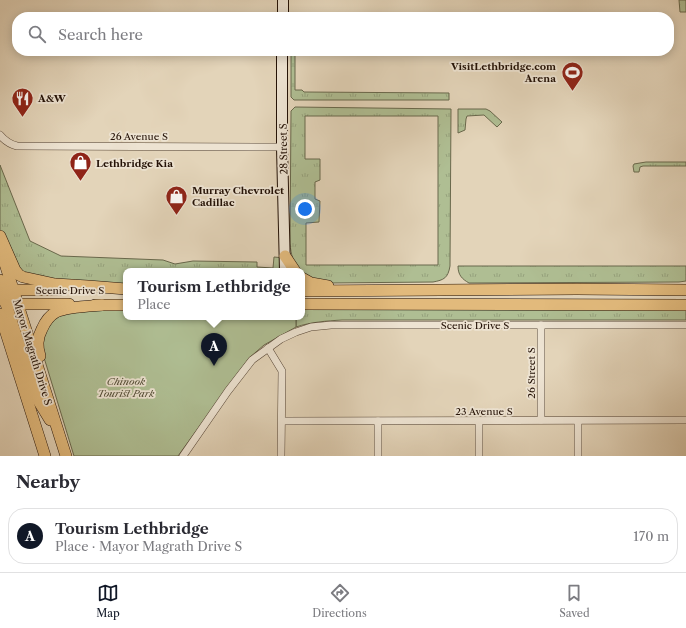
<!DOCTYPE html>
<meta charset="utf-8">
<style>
:root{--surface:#fff;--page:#f2f2f3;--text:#2b2b33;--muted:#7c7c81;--line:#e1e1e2;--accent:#111827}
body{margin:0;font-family:"Libre Caslon Text",serif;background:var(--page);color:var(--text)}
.you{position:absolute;left:305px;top:209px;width:14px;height:14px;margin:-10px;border:3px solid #fff;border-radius:50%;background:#1a73e8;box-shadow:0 0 0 6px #1a73e833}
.badge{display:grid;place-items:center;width:26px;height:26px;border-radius:50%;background:var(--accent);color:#fff;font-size:13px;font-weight:700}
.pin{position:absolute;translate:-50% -33px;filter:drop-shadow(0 1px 2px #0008)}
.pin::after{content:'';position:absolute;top:21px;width:14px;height:12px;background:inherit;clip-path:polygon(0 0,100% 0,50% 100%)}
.popup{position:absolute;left:123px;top:268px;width:182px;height:52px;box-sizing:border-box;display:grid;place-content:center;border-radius:8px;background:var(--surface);filter:drop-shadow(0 1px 3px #0005);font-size:13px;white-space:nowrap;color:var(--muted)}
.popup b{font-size:15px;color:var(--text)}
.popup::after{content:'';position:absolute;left:50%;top:100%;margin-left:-8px;border:8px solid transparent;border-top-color:var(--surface)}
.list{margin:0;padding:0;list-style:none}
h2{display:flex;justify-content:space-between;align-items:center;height:52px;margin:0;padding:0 16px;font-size:17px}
h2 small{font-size:13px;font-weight:400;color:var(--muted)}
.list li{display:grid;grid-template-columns:26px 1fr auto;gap:12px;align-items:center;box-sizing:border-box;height:56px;margin:0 8px 8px;padding:0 8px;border:1px solid var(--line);border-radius:16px}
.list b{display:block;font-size:15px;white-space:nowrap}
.list p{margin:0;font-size:13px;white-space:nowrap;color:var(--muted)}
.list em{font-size:13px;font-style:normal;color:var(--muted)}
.icon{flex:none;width:22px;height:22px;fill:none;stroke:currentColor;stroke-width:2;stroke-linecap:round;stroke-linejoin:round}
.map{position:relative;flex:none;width:686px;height:456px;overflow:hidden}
.search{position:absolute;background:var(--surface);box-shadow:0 2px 10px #0003;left:12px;right:12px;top:12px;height:44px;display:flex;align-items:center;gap:10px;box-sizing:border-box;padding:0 14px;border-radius:16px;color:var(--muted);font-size:15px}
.sheet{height:116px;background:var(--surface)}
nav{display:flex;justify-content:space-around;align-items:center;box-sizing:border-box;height:56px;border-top:1px solid var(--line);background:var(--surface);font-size:11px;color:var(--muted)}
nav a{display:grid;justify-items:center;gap:2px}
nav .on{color:var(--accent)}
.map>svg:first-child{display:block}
.grass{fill:url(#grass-tufts);stroke:#69684c;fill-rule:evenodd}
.park{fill:#afbe93;stroke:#69684c}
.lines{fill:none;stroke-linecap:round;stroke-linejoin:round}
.street-casing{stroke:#534233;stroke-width:8}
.secondary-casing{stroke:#231106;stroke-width:12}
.primary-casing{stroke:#231106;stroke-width:12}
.street{stroke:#ede3d2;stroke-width:7}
.secondary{stroke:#ede3d2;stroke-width:10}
.primary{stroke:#e2ba7c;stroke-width:11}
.labels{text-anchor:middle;stroke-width:3.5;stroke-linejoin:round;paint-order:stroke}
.poi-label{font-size:10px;font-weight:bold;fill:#231106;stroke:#ede3d2;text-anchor:start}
.street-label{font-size:10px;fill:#231106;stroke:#ede3d2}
.park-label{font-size:10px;font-style:italic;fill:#544e37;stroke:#ede3d2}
</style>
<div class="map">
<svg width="686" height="456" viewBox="0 0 686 456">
<defs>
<pattern id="grass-tufts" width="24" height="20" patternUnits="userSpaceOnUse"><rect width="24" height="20" fill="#afbe93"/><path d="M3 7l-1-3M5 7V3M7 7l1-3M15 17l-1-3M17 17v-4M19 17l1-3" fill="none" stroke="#96a27d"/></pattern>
</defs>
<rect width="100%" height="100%" fill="#e3d4b9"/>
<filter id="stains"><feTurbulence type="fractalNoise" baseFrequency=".005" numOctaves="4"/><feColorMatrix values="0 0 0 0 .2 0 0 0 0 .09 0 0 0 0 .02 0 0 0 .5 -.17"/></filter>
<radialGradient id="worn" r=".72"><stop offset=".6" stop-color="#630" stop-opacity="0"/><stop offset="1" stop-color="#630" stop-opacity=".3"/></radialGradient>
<!-- grass -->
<g class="grass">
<path d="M679 0H686V12H680Z"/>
<path d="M291 51H295V90H302L304 92 449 93V100H294L291 97Z"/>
<path d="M295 107 451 109 450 266C448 278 444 280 433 282L328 283 317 282 302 274V271H300C293 263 291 254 290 244L291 111ZM305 116H438V265H306V223L319 222 320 201 315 199V182L320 180V159H305Z"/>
<path d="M458 109H486L490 111 502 122 497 127 484 115 467 116 466 119 465 130 458 133Z"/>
<path d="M646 162H686V166H643L640 167 639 172H634L633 166 634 164Z"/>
<path d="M0 165 30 241 61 256 163 260 175 264 193 261 257 262V267L273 268 274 257 285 258V271H126V289L23 277 0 236Z"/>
<path d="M458 266H686V281L679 282 469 283C462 279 458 275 458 266Z"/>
<path d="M686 308V320H342C326 321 311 322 296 327V317H302V309Z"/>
</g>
<!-- park -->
<path class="park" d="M70 310H126V317H296V327L264 345 249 358 178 456H74L42 351 43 332 53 319Z"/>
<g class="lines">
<defs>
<g id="street">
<path d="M0 135C5 141 9 144 17 146L282 147"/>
<path d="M268 348 282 371 281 456"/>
<path d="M541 420V325"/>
<path d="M282 421 686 420"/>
<path d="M479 421V456"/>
<path d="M183 456 228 391 252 360 281 339 296 332 311 327 331 325H686"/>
<path d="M378 456V421"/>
<path d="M578 456V421"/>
</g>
<g id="secondary">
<path d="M283 17V0"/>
<path d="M282 51V147L285 271"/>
</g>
<g id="primary">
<path d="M0 236 15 270 19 275 23 277 55 284 88 286 126 289"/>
<path d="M0 248 66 456"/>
<path d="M285 256 295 271"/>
<path d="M302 278 311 283 328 286"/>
<path d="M0 280 9 297"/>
<path d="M7 290H59"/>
<path d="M302 291 577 289 686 290"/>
<path d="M0 295 6 304 36 397 50 420"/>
<path d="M13 304H69"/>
<path d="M302 304 686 305"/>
<path d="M95 305H126"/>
<path d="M0 314 45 456"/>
<path d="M40 356C37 347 37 338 42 329 45 322 49 316 56 312 66 307 90 306 102 305"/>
</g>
</defs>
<!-- street casing -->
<use href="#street" class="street-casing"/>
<!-- secondary casing -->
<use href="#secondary" class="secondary-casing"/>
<!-- primary casing -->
<use href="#primary" class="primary-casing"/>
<!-- street -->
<use href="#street" class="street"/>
<!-- secondary -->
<use href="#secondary" class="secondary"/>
<!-- primary -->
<use href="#primary" class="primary"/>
</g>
<!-- icons -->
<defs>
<symbol id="stadium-pin" viewBox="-11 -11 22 30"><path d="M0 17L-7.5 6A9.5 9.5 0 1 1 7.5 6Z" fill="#8f2418" stroke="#ede3d2"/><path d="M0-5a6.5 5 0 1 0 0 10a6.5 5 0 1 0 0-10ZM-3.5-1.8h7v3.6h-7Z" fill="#fff"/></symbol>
<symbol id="restaurant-pin" viewBox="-11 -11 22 30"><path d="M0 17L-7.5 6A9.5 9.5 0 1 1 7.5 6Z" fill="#8f2418" stroke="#ede3d2"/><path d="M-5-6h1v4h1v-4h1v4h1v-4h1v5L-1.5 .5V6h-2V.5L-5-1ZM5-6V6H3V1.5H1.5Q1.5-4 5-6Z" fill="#fff"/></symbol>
<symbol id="shop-pin" viewBox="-11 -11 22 30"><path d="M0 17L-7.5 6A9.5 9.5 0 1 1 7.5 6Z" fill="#8f2418" stroke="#ede3d2"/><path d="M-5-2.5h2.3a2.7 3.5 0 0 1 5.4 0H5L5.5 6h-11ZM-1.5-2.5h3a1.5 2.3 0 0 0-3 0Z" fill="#fff"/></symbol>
</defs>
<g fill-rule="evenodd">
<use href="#stadium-pin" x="560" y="60" width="25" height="34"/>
<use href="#restaurant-pin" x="10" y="86" width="25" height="34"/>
<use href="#shop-pin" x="68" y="150" width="25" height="34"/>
<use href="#shop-pin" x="164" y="184" width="25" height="34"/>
</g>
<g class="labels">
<!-- poi labels -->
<g class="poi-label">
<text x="556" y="70" text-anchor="end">VisitLethbridge.com<tspan x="556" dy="12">Arena</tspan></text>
<text x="38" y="102">A&amp;W</text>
<text x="96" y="167">Lethbridge Kia</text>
<text x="192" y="194">Murray Chevrolet<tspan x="192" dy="12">Cadillac</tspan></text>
</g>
<!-- street labels -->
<g class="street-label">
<text x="139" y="140">26 Avenue S</text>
<text transform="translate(283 149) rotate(-91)" y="4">28 Street S</text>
<text x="70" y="294">Scenic Drive S</text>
<text x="475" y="329">Scenic Drive S</text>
<text transform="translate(33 352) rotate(73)" y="4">Mayor Magrath Drive S</text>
<text transform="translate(531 373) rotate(-90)" y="4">26 Street S</text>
<text x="484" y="415">23 Avenue S</text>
</g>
<!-- park labels -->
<g class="park-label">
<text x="126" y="385">Chinook<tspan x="126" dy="12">Tourist Park</tspan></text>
</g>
</g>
<rect width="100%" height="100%" filter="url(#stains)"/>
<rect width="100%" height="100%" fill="url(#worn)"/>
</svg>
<div class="you"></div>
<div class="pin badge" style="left:214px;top:366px">A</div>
<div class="popup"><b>Tourism Lethbridge</b>Place</div>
<div class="search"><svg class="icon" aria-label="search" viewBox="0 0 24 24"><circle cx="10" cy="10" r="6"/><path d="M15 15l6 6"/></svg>Search here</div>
</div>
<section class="sheet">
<h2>Nearby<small></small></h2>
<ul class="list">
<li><span class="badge">A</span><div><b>Tourism Lethbridge</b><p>Place · Mayor Magrath Drive S</p></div><em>170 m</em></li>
</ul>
</section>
<nav>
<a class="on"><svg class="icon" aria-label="map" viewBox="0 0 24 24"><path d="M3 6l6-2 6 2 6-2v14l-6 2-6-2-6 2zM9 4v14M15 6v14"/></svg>Map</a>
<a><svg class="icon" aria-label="directions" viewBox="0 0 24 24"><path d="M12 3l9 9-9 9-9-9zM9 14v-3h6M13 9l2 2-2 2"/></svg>Directions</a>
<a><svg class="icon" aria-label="saved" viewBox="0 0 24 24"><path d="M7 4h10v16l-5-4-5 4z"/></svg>Saved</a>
</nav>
